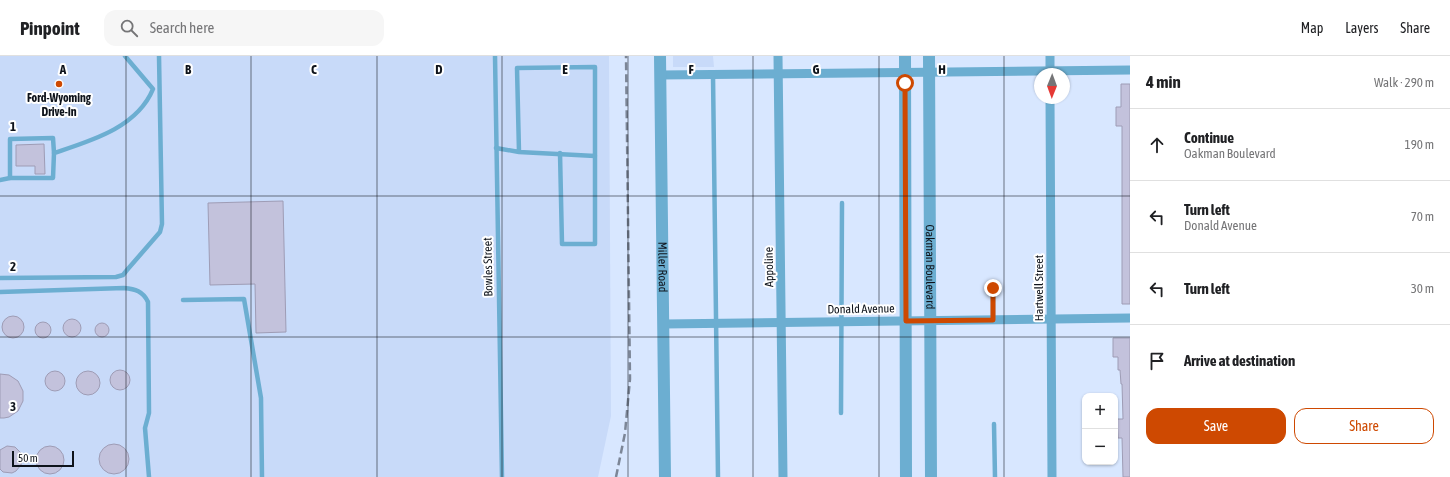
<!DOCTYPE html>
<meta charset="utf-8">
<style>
:root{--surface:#fff;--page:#f6f6f6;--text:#202124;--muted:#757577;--line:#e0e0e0;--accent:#ce4901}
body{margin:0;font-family:"Asap Condensed",sans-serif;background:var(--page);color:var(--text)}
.controls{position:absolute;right:12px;bottom:12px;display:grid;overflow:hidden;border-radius:8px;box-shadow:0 1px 3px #0004}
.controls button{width:36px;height:36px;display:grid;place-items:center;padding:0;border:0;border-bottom:1px solid var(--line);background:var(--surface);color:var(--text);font:20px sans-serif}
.compass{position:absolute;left:1034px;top:12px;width:36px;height:36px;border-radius:50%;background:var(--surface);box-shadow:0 1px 3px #0004;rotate:181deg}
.scale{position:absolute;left:12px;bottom:10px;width:62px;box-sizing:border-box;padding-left:4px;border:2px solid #0e131b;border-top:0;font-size:11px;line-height:14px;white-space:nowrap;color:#0e131b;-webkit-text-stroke:3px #fff;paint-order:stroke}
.stop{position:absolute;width:12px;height:12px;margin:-9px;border:3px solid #ce4901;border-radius:50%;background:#fff}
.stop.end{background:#ce4901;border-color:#fff;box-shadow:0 1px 4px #0008}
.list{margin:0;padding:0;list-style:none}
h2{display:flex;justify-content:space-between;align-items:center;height:52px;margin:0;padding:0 16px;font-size:17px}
h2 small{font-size:13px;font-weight:400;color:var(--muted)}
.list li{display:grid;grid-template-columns:26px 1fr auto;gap:12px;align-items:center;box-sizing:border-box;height:72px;padding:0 16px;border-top:1px solid var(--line)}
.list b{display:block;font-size:15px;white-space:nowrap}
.list p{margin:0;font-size:13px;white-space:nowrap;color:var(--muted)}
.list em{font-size:13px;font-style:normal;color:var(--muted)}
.actions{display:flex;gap:8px;padding:12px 16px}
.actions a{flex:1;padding:9px 0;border:1px solid var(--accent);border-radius:12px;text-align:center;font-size:14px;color:var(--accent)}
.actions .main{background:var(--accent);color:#fff}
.icon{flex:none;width:22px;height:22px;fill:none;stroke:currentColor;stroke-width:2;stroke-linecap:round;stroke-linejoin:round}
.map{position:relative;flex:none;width:1130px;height:421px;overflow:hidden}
header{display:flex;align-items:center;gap:24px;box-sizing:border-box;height:56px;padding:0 20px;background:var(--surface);border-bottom:1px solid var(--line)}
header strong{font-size:19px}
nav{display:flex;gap:22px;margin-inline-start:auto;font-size:14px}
.search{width:280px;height:36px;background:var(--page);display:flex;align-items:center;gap:10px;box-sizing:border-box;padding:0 14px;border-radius:12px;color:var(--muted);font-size:15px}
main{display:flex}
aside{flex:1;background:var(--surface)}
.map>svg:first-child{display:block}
.built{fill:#c8daf9}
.building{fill:#c3c2dc;stroke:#9e9cb5}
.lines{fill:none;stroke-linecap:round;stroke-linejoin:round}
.service{stroke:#6caed1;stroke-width:4.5}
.minor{stroke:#6caed1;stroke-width:9}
.tertiary{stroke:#6caed1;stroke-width:12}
.rail{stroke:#7c8697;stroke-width:2.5;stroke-dasharray:8 4;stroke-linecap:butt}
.route{stroke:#ce4901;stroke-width:5}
.grid{fill:none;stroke:#0e131b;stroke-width:1;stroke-opacity:0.55}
.poi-dot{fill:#ce4901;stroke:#fff;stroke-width:1.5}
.labels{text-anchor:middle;stroke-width:4;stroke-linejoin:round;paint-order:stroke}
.poi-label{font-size:12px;font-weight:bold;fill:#0e131b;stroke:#fff}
.street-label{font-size:12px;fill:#0e131b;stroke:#fff}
.grid-label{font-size:13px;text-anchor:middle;font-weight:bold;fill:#0e131b;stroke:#fff;stroke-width:4;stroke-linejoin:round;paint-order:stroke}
</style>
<header>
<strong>Pinpoint</strong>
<div class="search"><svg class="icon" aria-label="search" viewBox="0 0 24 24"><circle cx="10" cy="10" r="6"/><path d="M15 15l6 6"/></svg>Search here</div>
<nav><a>Map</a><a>Layers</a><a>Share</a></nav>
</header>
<main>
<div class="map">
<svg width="1130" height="421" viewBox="0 0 1130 421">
<rect width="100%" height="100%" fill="#d8e7ff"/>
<!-- built -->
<g class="built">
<path d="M0 0H609L611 360 598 421H0Z"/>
<path d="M673 0H713L714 11H673Z"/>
</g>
<!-- building -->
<g class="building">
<path d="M1121 28H1130V248H1122V70H1116V51H1121Z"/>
<path d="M44 88 45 118H35V110H16V89Z"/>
<path d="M283 145 286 276 256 277 255 228 210 229 208 147Z"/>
<circle cx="13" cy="271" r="11"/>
<circle cx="72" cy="272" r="9"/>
<circle cx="43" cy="274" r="8"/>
<circle cx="102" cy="274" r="7"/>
<path d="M1113 282H1130V421H1123L1122 382H1118L1117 363H1123L1122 328H1121L1120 314H1118V301H1113Z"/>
<circle cx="120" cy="324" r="10"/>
<circle cx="88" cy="327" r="12"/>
<circle cx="55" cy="325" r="10"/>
<path d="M0 318 9 319 18 325 23 335V345L18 355 9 361 4 362H0Z"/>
<circle cx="114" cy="403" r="15"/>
<path d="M7 390 15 391 21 397 22 401 21 409 16 415 12 417 3 416 0 413V394Z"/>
<circle cx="50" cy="404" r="14"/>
</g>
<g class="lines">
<!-- service -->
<g class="service">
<path d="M495 0 502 421"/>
<path d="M713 19 718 421"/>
<path d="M496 92 519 96 595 100V11L517 12 519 96"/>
<path d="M560 97 562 188H595V100"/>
<path d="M10 122V83L53 82 54 97"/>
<path d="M0 124 10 122H53L54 97C90 85 137 72 153 33L125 0"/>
<path d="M0 222 116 221 123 219 127 214 160 176 162 168 159 0"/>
<path d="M993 232V264"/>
<path d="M0 236 124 232C135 233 143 235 148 246L149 357 145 372 149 421"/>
<path d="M183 244 244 243 261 342 262 421"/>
<path d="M841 357 842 147"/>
<path d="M994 368 995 421"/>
</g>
<!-- minor -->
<g class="minor">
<path d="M778 0 783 421"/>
<path d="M1050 0V18"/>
<path d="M660 19 1130 14"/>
<path d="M1050 42 1052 421"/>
<path d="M664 268 1130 262"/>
</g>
<!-- tertiary -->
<g class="tertiary">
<path id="s1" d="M660 0 665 421"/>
<path d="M905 0 906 421"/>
<path id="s2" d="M929 0 931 421"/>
</g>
<!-- rail -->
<path class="rail" d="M616 421 625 377 630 323 626 0"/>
</g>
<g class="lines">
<!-- route -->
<path class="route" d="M905 27 906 265 993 264V232"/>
</g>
<!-- grid -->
<path class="grid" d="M126 0V421M251 0V421M377 0V421M502 0V421M628 0V421M753 0V421M879 0V421M1004 0V421M0 140H1130M0 281H1130"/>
<!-- markers -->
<circle class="poi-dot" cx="59" cy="28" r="4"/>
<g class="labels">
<!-- poi labels -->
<g class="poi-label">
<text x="59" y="46">Ford-Wyoming<tspan x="59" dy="14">Drive-In</tspan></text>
</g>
<!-- street labels -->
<g class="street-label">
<text dy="4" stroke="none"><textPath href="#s1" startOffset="211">Miller Road</textPath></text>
<text transform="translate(488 211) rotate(-91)" y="4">Bowles Street</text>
<text transform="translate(769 211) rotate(-91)" y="4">Appoline</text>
<text dy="4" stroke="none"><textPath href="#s2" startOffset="211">Oakman Boulevard</textPath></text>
<text transform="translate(1039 232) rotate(-90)" y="4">Hartwell Street</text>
<text transform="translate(861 253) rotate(-1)" y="4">Donald Avenue</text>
</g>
</g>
<g class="grid-label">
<text x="63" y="18">A</text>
<text x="188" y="18">B</text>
<text x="314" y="18">C</text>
<text x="439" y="18">D</text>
<text x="565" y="18">E</text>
<text x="691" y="18">F</text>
<text x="816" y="18">G</text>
<text x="942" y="18">H</text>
<text x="13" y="75">1</text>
<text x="13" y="215">2</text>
<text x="13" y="355">3</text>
</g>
</svg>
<div class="controls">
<button>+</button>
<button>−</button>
</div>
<svg class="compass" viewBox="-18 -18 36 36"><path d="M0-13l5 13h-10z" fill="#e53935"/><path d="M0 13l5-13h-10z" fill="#757577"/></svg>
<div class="scale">50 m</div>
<div class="stop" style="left:905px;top:27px"></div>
<div class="stop end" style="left:993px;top:232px"></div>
</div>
<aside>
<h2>4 min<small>Walk · 290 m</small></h2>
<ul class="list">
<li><svg class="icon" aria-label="ahead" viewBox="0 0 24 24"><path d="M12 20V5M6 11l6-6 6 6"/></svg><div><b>Continue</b><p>Oakman Boulevard</p></div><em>190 m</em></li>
<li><svg class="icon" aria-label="left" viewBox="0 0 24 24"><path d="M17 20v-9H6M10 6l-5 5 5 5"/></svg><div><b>Turn left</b><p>Donald Avenue</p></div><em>70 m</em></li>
<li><svg class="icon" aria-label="left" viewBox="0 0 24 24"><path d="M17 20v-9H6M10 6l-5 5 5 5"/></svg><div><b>Turn left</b></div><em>30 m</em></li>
<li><svg class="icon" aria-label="arrive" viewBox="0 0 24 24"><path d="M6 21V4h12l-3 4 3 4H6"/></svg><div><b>Arrive at destination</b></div></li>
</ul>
<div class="actions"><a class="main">Save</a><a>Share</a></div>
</aside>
</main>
